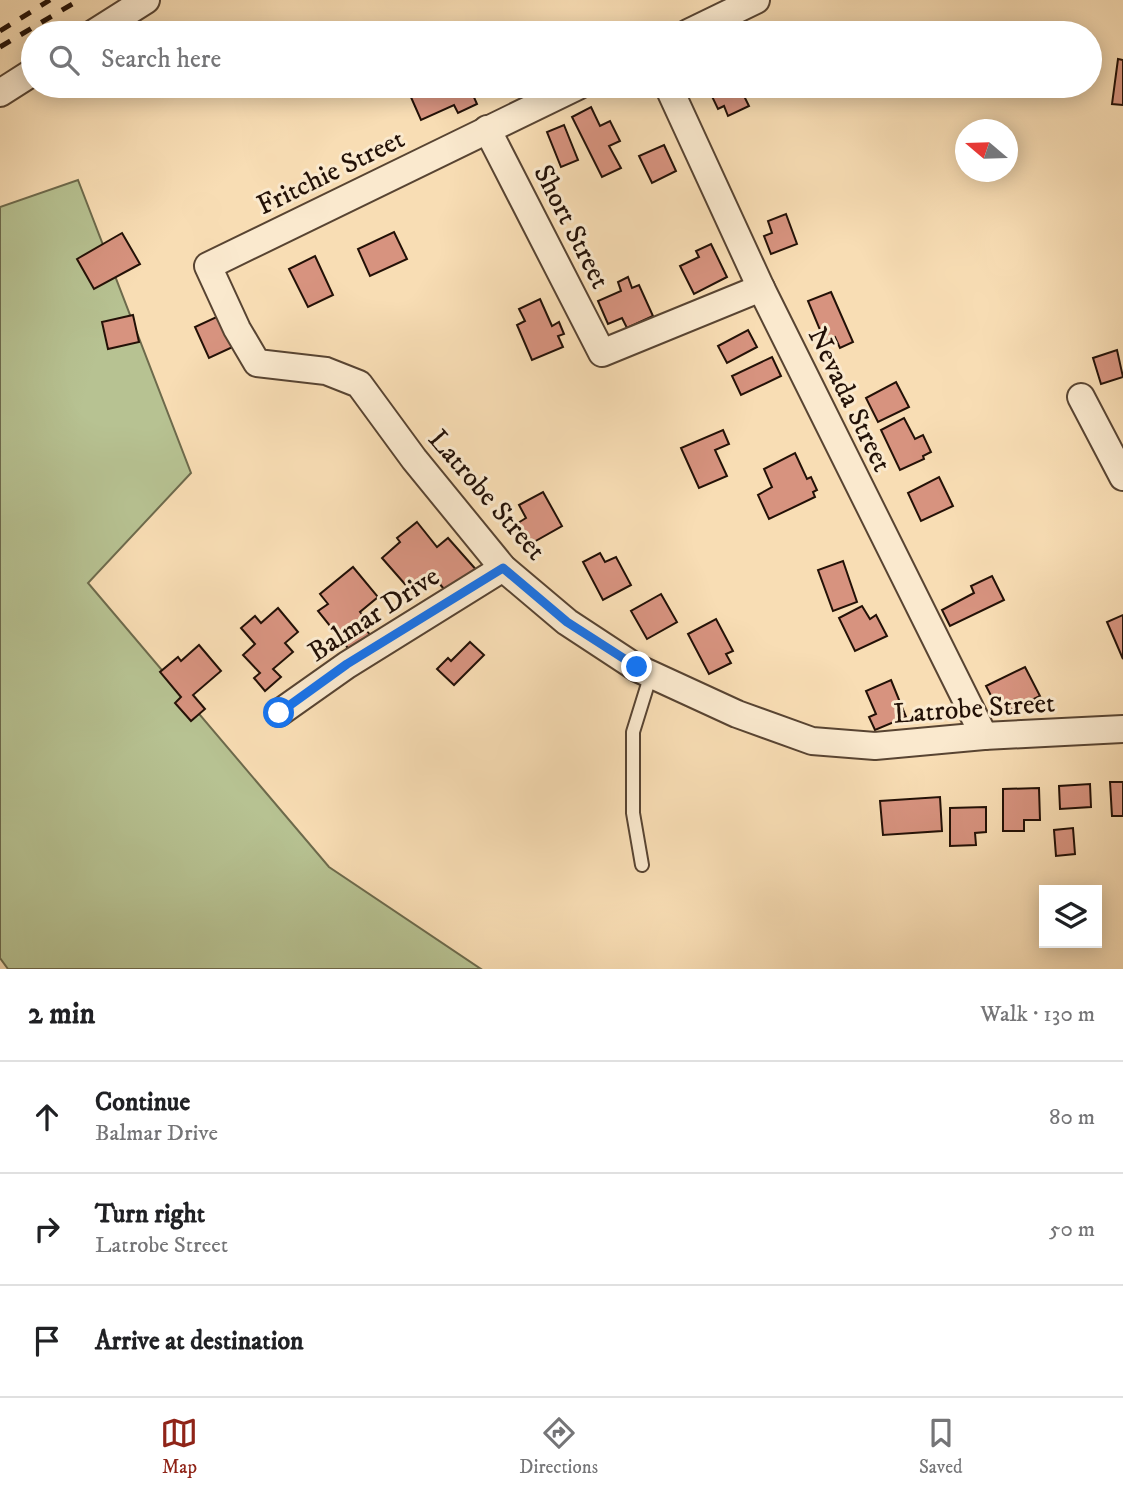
<!DOCTYPE html>
<meta charset="utf-8">
<style>
:root{--surface:#fff;--page:#f2f2f2;--text:#202124;--muted:#757577;--line:#e0e0e0;--accent:#8f2418}
body{margin:0;font-family:"IM FELL DW Pica",serif;background:var(--page);color:var(--text)}
.controls{position:absolute;right:21px;bottom:21px;display:grid;overflow:hidden;border-radius:0px;box-shadow:0 4px 18px #0003}
.controls button{width:63px;height:63px;display:grid;place-items:center;padding:0;border:0;border-bottom:2px solid var(--line);background:var(--surface);color:var(--text);font:35px sans-serif}
.compass{position:absolute;left:955px;top:119px;width:63px;height:63px;border-radius:50%;background:var(--surface);box-shadow:0 4px 18px #0003;rotate:289deg}
.stop{position:absolute;width:21px;height:21px;margin:-16px;border:5px solid #1a73e8;border-radius:50%;background:#fff}
.stop.end{background:#1a73e8;border-color:#fff;box-shadow:0 2px 7px #0008}
.list{margin:0;padding:0;list-style:none}
h2{display:flex;justify-content:space-between;align-items:center;height:91px;margin:0;padding:0 28px;font-size:30px}
h2 small{font-size:23px;font-weight:400;color:var(--muted)}
.list li{display:grid;grid-template-columns:46px 1fr auto;gap:21px;align-items:center;box-sizing:border-box;height:112px;padding:0 28px;border-top:2px solid var(--line)}
.list b{display:block;font-size:26px;white-space:nowrap}
.list p{margin:0;font-size:23px;white-space:nowrap;color:var(--muted)}
.list em{font-size:23px;font-style:normal;color:var(--muted)}
.icon{flex:none;width:38px;height:38px;fill:none;stroke:currentColor;stroke-width:2;stroke-linecap:round;stroke-linejoin:round}
.map{position:relative;flex:none;width:1123px;height:969px;overflow:hidden}
.search{position:absolute;background:var(--surface);box-shadow:0 4px 18px #0003;left:21px;right:21px;top:21px;height:77px;display:flex;align-items:center;gap:18px;box-sizing:border-box;padding:0 24px;border-radius:38px;color:var(--muted);font-size:26px}
.sheet{height:427px;background:var(--surface)}
nav{display:flex;justify-content:space-around;align-items:center;box-sizing:border-box;height:98px;border-top:2px solid var(--line);background:var(--surface);font-size:19px;color:var(--muted)}
nav a{display:grid;justify-items:center;gap:4px}
nav .on{color:var(--accent)}
.map>svg:first-child{display:block}
.green{fill:#b7c292;stroke:#6d6a4c;stroke-width:2}
.building{fill:#d7937f;stroke:#231107;stroke-width:2}
.lines{fill:none;stroke-linecap:round;stroke-linejoin:round}
.lane-casing{stroke:#584432;stroke-width:16}
.street-casing{stroke:#584432;stroke-width:30}
.lane{stroke:#fae9ce;stroke-width:12}
.street{stroke:#fae9ce;stroke-width:26}
.rail{stroke:#231107;stroke-width:5;stroke-dasharray:12 12;stroke-linecap:butt}
.route{stroke:#1a73e8;stroke-width:9}
.labels{text-anchor:middle;stroke-width:6;stroke-linejoin:round;paint-order:stroke}
.street-label{font-size:28px;fill:#231107;stroke:#fae9ce}
</style>
<div class="map">
<svg width="1123" height="969" viewBox="0 0 1123 969">
<rect width="100%" height="100%" fill="#f8ddb4"/>
<filter id="stains"><feTurbulence type="fractalNoise" baseFrequency=".00286" numOctaves="4"/><feColorMatrix values="0 0 0 0 .2 0 0 0 0 .09 0 0 0 0 .02 0 0 0 .5 -.17"/></filter>
<radialGradient id="worn" r=".72"><stop offset=".6" stop-color="#630" stop-opacity="0"/><stop offset="1" stop-color="#630" stop-opacity=".3"/></radialGradient>
<!-- green -->
<path class="green" d="M78 180 191 473 88 583 329 867 481 969H8L0 958V207Z"/>
<!-- building -->
<g class="building">
<path d="M1118 59 1123 60V105L1112 104Z"/>
<path d="M432 86H469L477 104 458 113 454 105 421 120 410 95Z"/>
<path d="M707 86H749L752 92 744 96 749 106 728 116 724 106 718 109Z"/>
<path d="M591 107 600 126 610 121 620 141 609 146 621 168 602 177 572 117Z"/>
<path d="M564 125 578 160 561 167 547 132Z"/>
<path d="M664 145 676 171 652 183 639 156Z"/>
<path d="M786 214 797 244 771 254 764 236 772 233 768 221Z"/>
<path d="M394 232 407 259 370 276 358 249Z"/>
<path d="M122 233 140 264 94 289 77 259Z"/>
<path d="M711 244 727 277 694 294 680 266 699 257 696 251Z"/>
<path d="M315 256 333 295 308 307 289 269Z"/>
<path d="M628 277 632 288 639 285 653 316 627 328 622 318 608 324 598 301 621 291 618 282Z"/>
<path d="M831 292 853 342 840 348 835 337 825 342 808 301Z"/>
<path d="M540 299 552 326 559 322 564 334 558 336 563 347 532 360 517 325 525 321 519 309Z"/>
<path d="M223 314 237 345 209 358 195 327Z"/>
<path d="M133 315 139 342 108 349 102 322Z"/>
<path d="M748 330 757 347 727 363 718 346Z"/>
<path d="M1117 350 1123 377 1101 384 1093 358Z"/>
<path d="M772 357 781 376 741 395 732 376Z"/>
<path d="M896 382 909 407 878 422 866 398Z"/>
<path d="M904 418 915 439 923 435 931 452 923 456 924 459 900 470 881 430Z"/>
<path d="M723 430 729 444 715 450 727 476 699 488 681 448Z"/>
<path d="M795 453 807 479 811 477 817 490 813 492 815 497 769 519 758 495 772 487 764 469Z"/>
<path d="M939 477 953 506 921 521 908 493Z"/>
<path d="M543 492 562 526 525 547 513 526 526 518 519 505Z"/>
<path d="M417 522 437 547 448 538 479 573 451 597 431 574 411 591 382 558 400 542 397 538Z"/>
<path d="M600 553 605 562 616 557 631 585 603 600 583 562Z"/>
<path d="M843 561 857 602 833 611 818 570Z"/>
<path d="M353 567 378 597 360 612 368 622 363 626 375 641 355 657 318 611 328 604 320 594Z"/>
<path d="M992 576 1004 600 950 626 942 610 974 593 971 586Z"/>
<path d="M661 594 677 622 647 639 631 611Z"/>
<path d="M862 606 870 619 876 615 887 636 855 651 839 618Z"/>
<path d="M278 608 298 632 285 643 293 652 273 669 281 677 265 691 254 678 260 673 243 655 255 644 241 628 255 616 261 623Z"/>
<path d="M1123 615V659L1107 622Z"/>
<path d="M716 619 733 651 726 654 731 663 709 674 688 634Z"/>
<path d="M470 642 484 655 454 685 437 669 448 658 451 661Z"/>
<path d="M199 645 221 671 193 695 205 709 191 721 175 703 181 697 160 672 178 657 181 661Z"/>
<path d="M1025 667 1040 696 1001 715 986 686Z"/>
<path d="M891 680 906 717 875 730 869 717 876 714 866 691Z"/>
<path d="M1110 782H1123V816H1112Z"/>
<path d="M1090 784 1091 807 1060 809 1059 786Z"/>
<path d="M1039 788 1040 820H1024V831H1003V789Z"/>
<path d="M940 797 942 831 883 835 880 801Z"/>
<path d="M986 807V832L975 833 976 845 950 846V808Z"/>
<path d="M1073 828 1075 854 1056 856 1054 830Z"/>
</g>
<g class="lines">
<defs>
<path id="lane" d="M642 865 633 813V732L651 674"/>
<g id="street">
<path d="M94 33 146 0"/>
<path d="M688 33 756 0"/>
<path d="M578 86 208 266 237 329 257 363 326 371 359 384 414 459 503 568 567 622 637 668 737 714 812 741 875 746 984 736 1123 729"/>
<path d="M668 86 761 288 984 736"/>
<path d="M0 93 33 72"/>
<path d="M487 129 602 353 761 288"/>
<path d="M1081 397 1123 477"/>
<path d="M279 713 347 665 503 568"/>
</g>
</defs>
<!-- lane casing -->
<use href="#lane" class="lane-casing"/>
<!-- street casing -->
<use href="#street" class="street-casing"/>
<!-- lane -->
<use href="#lane" class="lane"/>
<!-- street -->
<use href="#street" class="street"/>
<!-- rail -->
<g class="rail">
<path d="M0 31 50 0"/>
<path d="M0 47 79 0"/>
</g>
</g>
<g class="lines">
<!-- route -->
<path class="route" d="M279 713 347 664 503 568 567 622 637 667"/>
</g>
<g class="labels">
<!-- street labels -->
<g class="street-label">
<text transform="translate(330 171) rotate(-26)" y="10">Fritchie Street</text>
<text transform="translate(573 226) rotate(63)" y="10">Short Street</text>
<text transform="translate(851 399) rotate(64)" y="10">Nevada Street</text>
<text transform="translate(488 494) rotate(49)" y="10">Latrobe Street</text>
<text transform="translate(373 613) rotate(-33)" y="10">Balmar Drive</text>
<text transform="translate(974 707) rotate(-4)" y="10">Latrobe Street</text>
</g>
</g>
<rect width="100%" height="100%" filter="url(#stains)"/>
<rect width="100%" height="100%" fill="url(#worn)"/>
</svg>
<div class="controls">
<button><svg class="icon" aria-label="layers" viewBox="0 0 24 24"><path d="M12 4l9 5-9 5-9-5zM3 14l9 5 9-5"/></svg></button>
</div>
<svg class="compass" viewBox="-18 -18 36 36"><path d="M0-13l5 13h-10z" fill="#e53935"/><path d="M0 13l5-13h-10z" fill="#757577"/></svg>
<div class="stop" style="left:279px;top:713px"></div>
<div class="stop end" style="left:637px;top:667px"></div>
<div class="search"><svg class="icon" aria-label="search" viewBox="0 0 24 24"><circle cx="10" cy="10" r="6"/><path d="M15 15l6 6"/></svg>Search here</div>
</div>
<section class="sheet">
<h2>2 min<small>Walk · 130 m</small></h2>
<ul class="list">
<li><svg class="icon" aria-label="ahead" viewBox="0 0 24 24"><path d="M12 20V5M6 11l6-6 6 6"/></svg><div><b>Continue</b><p>Balmar Drive</p></div><em>80 m</em></li>
<li><svg class="icon" aria-label="right" viewBox="0 0 24 24"><path d="M7 20v-9h11M14 6l5 5-5 5"/></svg><div><b>Turn right</b><p>Latrobe Street</p></div><em>50 m</em></li>
<li><svg class="icon" aria-label="arrive" viewBox="0 0 24 24"><path d="M6 21V4h12l-3 4 3 4H6"/></svg><div><b>Arrive at destination</b></div></li>
</ul>
</section>
<nav>
<a class="on"><svg class="icon" aria-label="map" viewBox="0 0 24 24"><path d="M3 6l6-2 6 2 6-2v14l-6 2-6-2-6 2zM9 4v14M15 6v14"/></svg>Map</a>
<a><svg class="icon" aria-label="directions" viewBox="0 0 24 24"><path d="M12 3l9 9-9 9-9-9zM9 14v-3h6M13 9l2 2-2 2"/></svg>Directions</a>
<a><svg class="icon" aria-label="saved" viewBox="0 0 24 24"><path d="M7 4h10v16l-5-4-5 4z"/></svg>Saved</a>
</nav>
